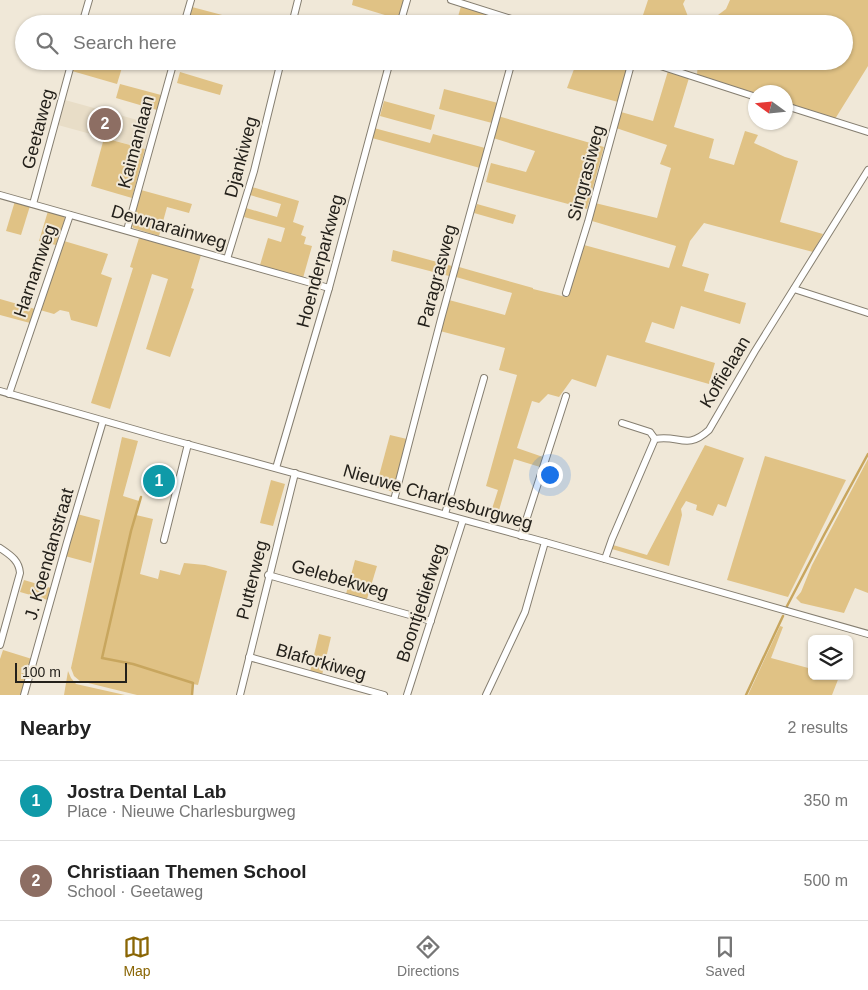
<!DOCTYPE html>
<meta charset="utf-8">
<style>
:root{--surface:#fff;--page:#f2f2f2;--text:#222;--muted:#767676;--line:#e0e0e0;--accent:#8a6605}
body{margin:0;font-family:Arial,sans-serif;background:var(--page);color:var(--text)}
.controls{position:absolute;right:15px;bottom:15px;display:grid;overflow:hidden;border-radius:8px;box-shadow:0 1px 4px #0004}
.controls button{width:45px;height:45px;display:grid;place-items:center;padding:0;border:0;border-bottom:1px solid var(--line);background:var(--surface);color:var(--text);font:25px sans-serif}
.compass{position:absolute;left:748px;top:85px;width:45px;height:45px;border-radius:50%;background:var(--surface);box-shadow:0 1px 4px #0004;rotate:285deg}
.scale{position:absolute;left:15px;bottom:12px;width:112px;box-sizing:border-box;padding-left:5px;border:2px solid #24211b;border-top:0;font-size:14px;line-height:18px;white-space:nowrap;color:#24211b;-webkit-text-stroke:4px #f0e8d8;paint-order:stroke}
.you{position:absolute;left:549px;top:474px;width:18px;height:18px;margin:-12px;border:4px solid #fff;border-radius:50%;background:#1a73e8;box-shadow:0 0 0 8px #1a73e833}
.badge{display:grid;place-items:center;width:32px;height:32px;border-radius:50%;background:var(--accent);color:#fff;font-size:16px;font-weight:700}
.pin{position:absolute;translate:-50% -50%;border:2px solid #fff;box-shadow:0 1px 5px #0006}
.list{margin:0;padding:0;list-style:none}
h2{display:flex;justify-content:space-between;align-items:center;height:65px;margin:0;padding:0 20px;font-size:21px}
h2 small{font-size:16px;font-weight:400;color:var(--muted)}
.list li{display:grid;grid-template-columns:32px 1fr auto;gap:15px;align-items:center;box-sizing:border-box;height:80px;padding:0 20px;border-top:1px solid var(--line)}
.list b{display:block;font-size:19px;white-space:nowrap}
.list p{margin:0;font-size:16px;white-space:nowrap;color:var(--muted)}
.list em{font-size:16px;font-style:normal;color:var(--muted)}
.icon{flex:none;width:28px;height:28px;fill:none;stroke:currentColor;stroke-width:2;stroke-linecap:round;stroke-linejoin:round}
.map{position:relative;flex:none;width:868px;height:695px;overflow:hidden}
.search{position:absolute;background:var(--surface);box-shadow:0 1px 4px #0004;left:15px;right:15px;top:15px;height:55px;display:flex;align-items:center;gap:12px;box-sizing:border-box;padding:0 18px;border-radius:28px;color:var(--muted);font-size:19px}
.sheet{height:225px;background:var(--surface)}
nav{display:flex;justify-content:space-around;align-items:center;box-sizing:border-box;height:70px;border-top:1px solid var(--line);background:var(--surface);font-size:14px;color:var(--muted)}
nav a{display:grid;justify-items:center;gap:2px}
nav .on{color:var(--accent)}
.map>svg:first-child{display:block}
.built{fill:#e8ddc7}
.green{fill:#e0c285}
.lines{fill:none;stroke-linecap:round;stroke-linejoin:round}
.stream{stroke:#c8a65e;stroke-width:2.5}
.minor-casing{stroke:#857e70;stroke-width:8}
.minor{stroke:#fff;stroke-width:6}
.labels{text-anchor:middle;stroke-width:4;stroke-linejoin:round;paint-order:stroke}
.street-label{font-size:18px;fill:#24211b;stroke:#f0e8d8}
</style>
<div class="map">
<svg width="868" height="695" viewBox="0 0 868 695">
<rect width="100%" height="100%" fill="#f0e8d8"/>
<!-- built -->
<path class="built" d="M65 100 152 124 145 149 58 125Z"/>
<!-- green -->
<g class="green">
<path d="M353 0H404L398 19 352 5Z"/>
<path d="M648 0H685L683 4 691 24H640Z"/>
<path d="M730 0H868V66L835 119 786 104V92H756L755 94 697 75 698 61H844V24H706L726 9Z"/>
<path d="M461 6 506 21 505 24H456Z"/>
<path d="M192 7 241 20 240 24H187Z"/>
<path d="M75 61H124L117 84 72 71Z"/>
<path d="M577 61H628V66L618 102 567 88Z"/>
<path d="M668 71 689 78 674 127 714 139 709 158 734 165 745 131 758 135 754 143 785 157 798 161 780 222 823 234 813 252 704 223 690 241 682 266 709 274 704 291 746 303 740 324 681 306 674 329 652 322 645 342 715 363 709 384 607 355 596 387 572 379 559 397 548 394 539 403 532 401 517 448 543 457 540 467 514 459 497 517 490 515 498 490 486 486 517 375 499 370 505 348 440 331 449 300 505 315 512 293 456 277 459 267 533 288V289L566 297 584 245 669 268 676 246 592 221 595 203 657 218 671 168 660 164 667 145 616 128 621 112 653 121Z"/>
<path d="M180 72 223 85 220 95 177 83Z"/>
<path d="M120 84 161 95 157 110 116 98Z"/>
<path d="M444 89 498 103 492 123 439 109Z"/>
<path d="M384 101 435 115 431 130 380 116Z"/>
<path d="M498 116 604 147 587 209 486 182 491 163 526 172 535 151 493 138Z"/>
<path d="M374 128 430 143 433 134 485 148 480 168 372 138Z"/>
<path d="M104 138 145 149 132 198 91 186Z"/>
<path d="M252 187 299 201 293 222 304 226 301 235 306 237 304 244 312 246 303 278 260 265 268 238 281 242 285 228 244 217 246 208 277 217 281 204 250 195Z"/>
<path d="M141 190 192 204 189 213 167 207 159 236 133 228 132 225Z"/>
<path d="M15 201 30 206 21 235 6 231Z"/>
<path d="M477 204 516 215 513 224 474 213Z"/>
<path d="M48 211 64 216 65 219 56 245 39 241Z"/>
<path d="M139 238 201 255 191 288 194 289 170 357 146 349 168 279 152 274 110 409 91 403 133 268 130 267Z"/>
<path d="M64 241 108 254 101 274 112 278 97 327 71 320 69 312 60 310 54 314 40 310Z"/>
<path d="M393 250 452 266 449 276 391 261Z"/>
<path d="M0 299 35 309 30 323 0 315Z"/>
<path d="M390 435 407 439 393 492 376 487Z"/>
<path d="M122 437 138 441 123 496 139 501 136 515 153 519 140 574 158 579 160 570 180 575 184 563 205 565 227 571 198 685 193 684 191 695H137L80 681 74 676 71 668Z"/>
<path d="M705 445 744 458 726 507 718 504 713 516 696 510 697 505 686 501 681 509 682 515 669 566 612 549 613 545 647 555Z"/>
<path d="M765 456 846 480 788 597 727 580Z"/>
<path d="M868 459V593L855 588 844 613 801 603 796 598 801 592 812 565Z"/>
<path d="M271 480 285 484 273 526 260 523Z"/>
<path d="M77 514 100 520 91 563 65 556Z"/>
<path d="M355 560 377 566 367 599 346 594Z"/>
<path d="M24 580 51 588 48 600 20 592Z"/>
<path d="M780 626 783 627 771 658 812 669V676L839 677 832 695H748Z"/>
<path d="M319 634 331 637 322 675 310 672Z"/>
<path d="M3 650 32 659 22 695H0V659Z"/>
<path d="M68 671 71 678 76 684 125 695H64Z"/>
</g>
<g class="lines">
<!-- stream -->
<g class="stream">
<path d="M141 497 131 531 102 658 133 664 193 683 192 695"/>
<path d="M786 608 824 535 868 454"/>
<path d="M746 695 783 616"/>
</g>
<defs>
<g id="minor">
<path d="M451 0 527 24"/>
<path d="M82 24 89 0"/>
<path d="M184 24 191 0"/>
<path d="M292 24 298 0"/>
<path d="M400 24 407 0"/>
<path d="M645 61 756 97"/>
<path d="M786 106 868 132"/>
<path d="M0 195 329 288"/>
<path d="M33 204 72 61"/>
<path d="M127 230 174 61"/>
<path d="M227 259 254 171 281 61"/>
<path d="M794 289 868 313"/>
<path d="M566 293 588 222 632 61"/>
<path d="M0 391 161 437 545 542 868 634"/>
<path d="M9 394 70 215"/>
<path d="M622 423 650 432 655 439"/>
<path d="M276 468 329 288 390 61"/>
<path d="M394 500 441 319 512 61"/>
<path d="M445 514 484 378"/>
<path d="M521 536 566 396"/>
<path d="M164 540 188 444"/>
<path d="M0 548C10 555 19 560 20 573L0 645"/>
<path d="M605 559 612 539 655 439C679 434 686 451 709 430L755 351 868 170"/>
<path d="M268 575 431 621"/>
<path d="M249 657 384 695"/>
<path d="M24 695 67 542 103 421"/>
<path d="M240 695 295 473"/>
<path d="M407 695 463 520"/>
<path d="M486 695 525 612 545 542"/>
</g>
</defs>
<!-- minor casing -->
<use href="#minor" class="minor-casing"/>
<!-- minor -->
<use href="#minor" class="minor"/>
</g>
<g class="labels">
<!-- street labels -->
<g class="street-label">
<text transform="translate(38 129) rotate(-75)" y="6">Geetaweg</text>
<text transform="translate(136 142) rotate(-75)" y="6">Kaimanlaan</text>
<text transform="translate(241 157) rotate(-75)" y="6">Djankiweg</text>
<text transform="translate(586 173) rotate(-75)" y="6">Singrasiweg</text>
<text transform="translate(169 227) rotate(16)" y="6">Dewnarainweg</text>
<text transform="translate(320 261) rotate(-75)" y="6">Hoenderparkweg</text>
<text transform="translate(35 271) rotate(-71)" y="6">Harnamweg</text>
<text transform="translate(437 276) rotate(-75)" y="6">Paragrasweg</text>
<text transform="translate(725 372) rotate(-59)" y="6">Koffielaan</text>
<text transform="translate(438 497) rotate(16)" y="6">Nieuwe Charlesburgweg</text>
<text transform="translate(49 554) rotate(-74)" y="6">J. Koendanstraat</text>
<text transform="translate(340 579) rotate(16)" y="6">Gelebekweg</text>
<text transform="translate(252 580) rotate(-76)" y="6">Putterweg</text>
<text transform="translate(421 603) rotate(-72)" y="6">Boontjediefweg</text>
<text transform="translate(321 662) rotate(16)" y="6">Blaforkiweg</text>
</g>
</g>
</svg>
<div class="controls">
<button><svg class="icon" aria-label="layers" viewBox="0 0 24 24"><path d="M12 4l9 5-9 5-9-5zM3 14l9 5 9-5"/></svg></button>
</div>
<svg class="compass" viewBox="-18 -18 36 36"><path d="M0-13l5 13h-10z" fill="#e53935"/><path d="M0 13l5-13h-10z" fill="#767676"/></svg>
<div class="scale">100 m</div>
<div class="you"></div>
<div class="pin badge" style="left:159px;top:481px;background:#0f9aa8">1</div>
<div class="pin badge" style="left:105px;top:124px;background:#8d6e63">2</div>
<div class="search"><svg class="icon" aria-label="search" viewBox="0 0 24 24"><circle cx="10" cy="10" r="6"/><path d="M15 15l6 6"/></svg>Search here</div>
</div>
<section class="sheet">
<h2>Nearby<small>2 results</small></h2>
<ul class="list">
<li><span class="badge" style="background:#0f9aa8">1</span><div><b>Jostra Dental Lab</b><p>Place · Nieuwe Charlesburgweg</p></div><em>350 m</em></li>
<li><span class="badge" style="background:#8d6e63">2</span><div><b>Christiaan Themen School</b><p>School · Geetaweg</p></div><em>500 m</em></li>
</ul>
</section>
<nav>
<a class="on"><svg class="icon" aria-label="map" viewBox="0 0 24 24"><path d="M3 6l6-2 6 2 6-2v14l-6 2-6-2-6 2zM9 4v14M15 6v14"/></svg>Map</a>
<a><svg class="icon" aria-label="directions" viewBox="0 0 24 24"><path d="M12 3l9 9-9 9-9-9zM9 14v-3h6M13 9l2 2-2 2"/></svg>Directions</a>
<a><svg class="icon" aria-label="saved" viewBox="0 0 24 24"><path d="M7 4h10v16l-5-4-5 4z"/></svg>Saved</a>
</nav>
